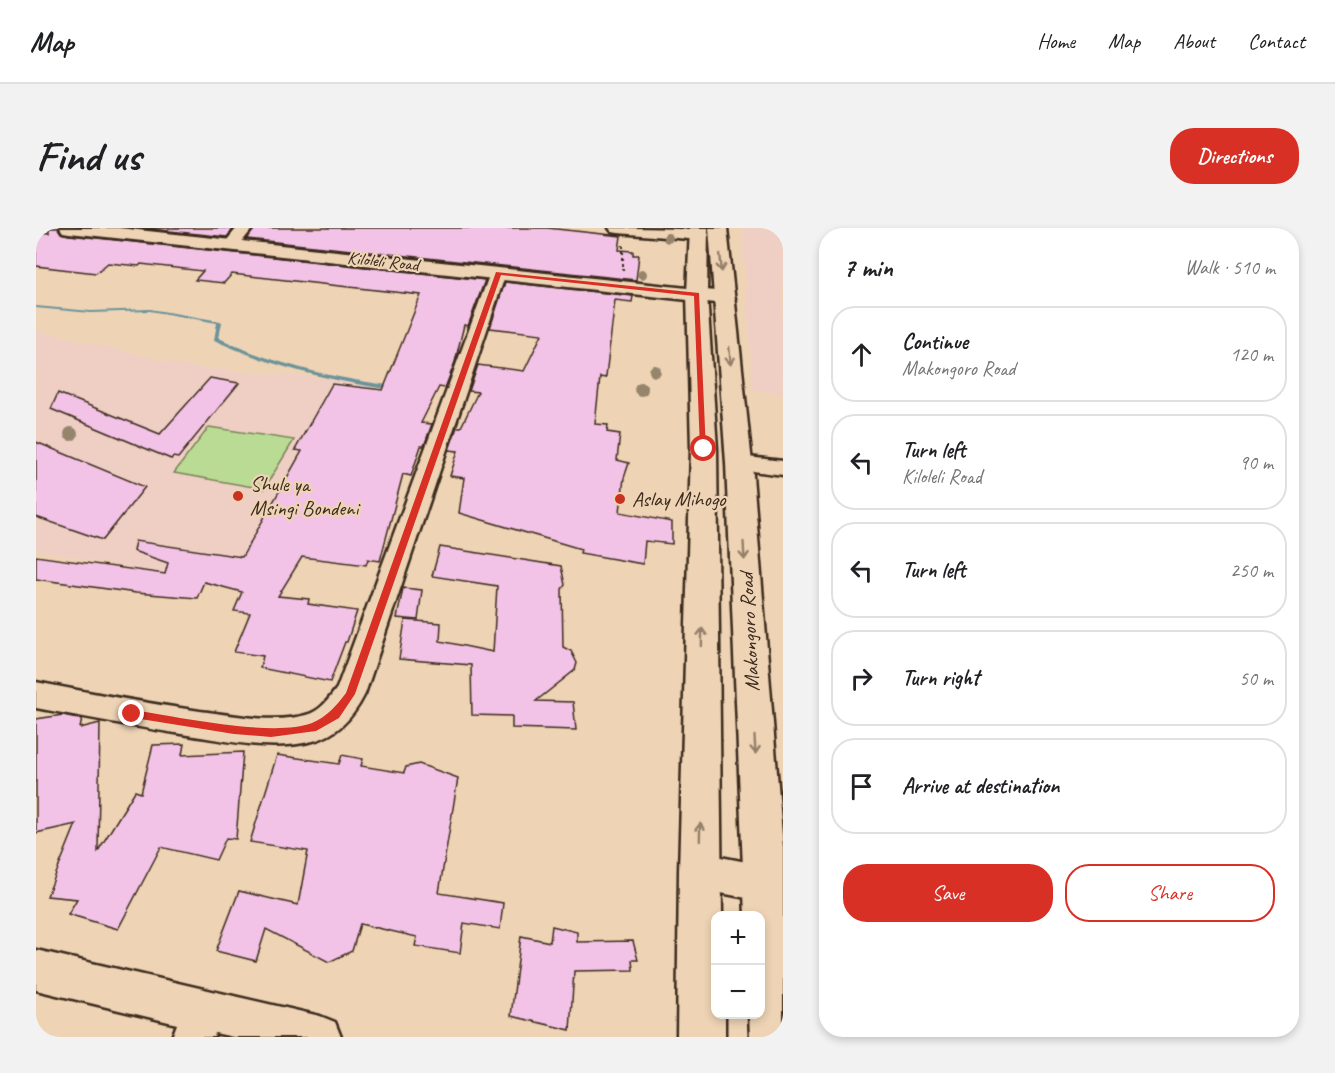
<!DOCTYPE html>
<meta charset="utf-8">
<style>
:root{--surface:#fff;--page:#f2f2f2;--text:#202124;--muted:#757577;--line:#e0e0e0;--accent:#d93025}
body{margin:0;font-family:Caveat,sans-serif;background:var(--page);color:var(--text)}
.controls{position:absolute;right:18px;bottom:18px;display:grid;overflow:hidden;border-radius:12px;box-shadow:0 3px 9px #0003}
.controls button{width:54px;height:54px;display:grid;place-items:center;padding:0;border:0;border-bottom:2px solid var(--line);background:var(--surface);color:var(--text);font:30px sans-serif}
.stop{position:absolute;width:18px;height:18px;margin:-14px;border:4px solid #d93025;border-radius:50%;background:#fff}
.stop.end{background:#d93025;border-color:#fff;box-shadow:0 2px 6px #0008}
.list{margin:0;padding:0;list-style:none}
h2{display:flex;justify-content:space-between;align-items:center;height:78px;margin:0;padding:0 24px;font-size:26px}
h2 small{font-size:20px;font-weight:400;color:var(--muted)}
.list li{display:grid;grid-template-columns:39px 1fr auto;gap:18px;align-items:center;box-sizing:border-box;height:96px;margin:0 12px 12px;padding:0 12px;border:2px solid var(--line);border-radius:24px}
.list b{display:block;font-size:22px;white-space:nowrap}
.list p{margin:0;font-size:20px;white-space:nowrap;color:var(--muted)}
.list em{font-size:20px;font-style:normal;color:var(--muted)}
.actions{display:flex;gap:12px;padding:18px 24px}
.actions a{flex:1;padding:14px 0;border:2px solid var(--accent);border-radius:24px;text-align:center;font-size:21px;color:var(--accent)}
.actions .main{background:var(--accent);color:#fff}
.icon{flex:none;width:33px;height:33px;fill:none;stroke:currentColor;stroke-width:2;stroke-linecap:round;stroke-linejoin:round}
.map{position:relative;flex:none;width:747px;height:809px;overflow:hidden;border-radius:24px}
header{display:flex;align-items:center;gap:36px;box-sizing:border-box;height:84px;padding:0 30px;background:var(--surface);border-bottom:2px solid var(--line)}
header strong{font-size:28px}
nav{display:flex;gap:33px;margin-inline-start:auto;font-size:21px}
.intro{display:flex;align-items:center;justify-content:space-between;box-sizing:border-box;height:144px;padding:0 36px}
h1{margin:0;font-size:42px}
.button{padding:15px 27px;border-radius:24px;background:var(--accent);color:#fff;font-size:21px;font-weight:700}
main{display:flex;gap:36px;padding:0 36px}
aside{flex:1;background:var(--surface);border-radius:24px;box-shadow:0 3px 9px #0003}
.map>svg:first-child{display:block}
.built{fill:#efcfc4}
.green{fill:#badb94;stroke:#7a8259;stroke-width:1.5}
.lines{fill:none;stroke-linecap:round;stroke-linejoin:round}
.stream{fill:#6c939a;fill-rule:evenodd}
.building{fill:#f2c3e6;stroke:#3b2a1e;stroke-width:1.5}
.street-casing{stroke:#3b2a1e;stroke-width:5}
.secondary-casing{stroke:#3b2a1e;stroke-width:5}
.primary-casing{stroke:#3b2a1e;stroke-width:5}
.path{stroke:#3b2a1e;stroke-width:2;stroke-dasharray:3 3;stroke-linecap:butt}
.street{fill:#eed4b5;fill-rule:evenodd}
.secondary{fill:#eed4b5;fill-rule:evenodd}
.primary{fill:#eed4b5;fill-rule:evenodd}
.tree{fill:#96856c}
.oneway{stroke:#947f6a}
.route{fill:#d93025}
.poi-dot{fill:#c8321e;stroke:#eed4b5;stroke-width:2}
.labels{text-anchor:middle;stroke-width:4.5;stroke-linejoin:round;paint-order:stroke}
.far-street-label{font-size:18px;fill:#3b2a1e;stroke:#eed4b5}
.poi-label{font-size:21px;fill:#3b2a1e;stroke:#eed4b5;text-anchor:start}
.street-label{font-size:21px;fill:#3b2a1e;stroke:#eed4b5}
</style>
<header>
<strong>Map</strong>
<nav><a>Home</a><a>Map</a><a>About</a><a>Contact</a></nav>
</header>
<div class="intro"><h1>Find us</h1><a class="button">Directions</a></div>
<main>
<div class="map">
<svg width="747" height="809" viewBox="0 0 747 809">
<rect width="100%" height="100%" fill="#eed4b5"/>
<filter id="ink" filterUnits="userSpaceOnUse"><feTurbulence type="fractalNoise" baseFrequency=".0167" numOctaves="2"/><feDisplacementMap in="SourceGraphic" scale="12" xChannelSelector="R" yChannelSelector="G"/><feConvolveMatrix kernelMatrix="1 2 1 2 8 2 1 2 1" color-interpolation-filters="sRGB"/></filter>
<g filter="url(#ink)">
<!-- built -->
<g class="built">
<path d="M706 0H747V166L717 162Z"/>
<path d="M0 102 155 139 335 154 246 370 0 322Z"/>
</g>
<!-- green -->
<path class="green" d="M173 199 258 212 228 261 138 245Z"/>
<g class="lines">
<!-- stream -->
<path class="stream" d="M0 78 55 83 114 81 184 93 186 94 183 110C239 137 297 150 358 158L361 160 358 162C295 153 236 139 178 112L181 95 114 83 55 85 0 80Z"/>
</g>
<!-- building -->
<g class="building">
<path d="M13 0H22L25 5 33 7 449 52 432 98 428 97 419 134 409 160 403 159 385 195 396 196 388 218H385L375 248 367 246 344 333 332 331 330 337 266 329 242 368 273 371 272 376 321 383 311 414H309L294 454 224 440 227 428 198 424 214 385 198 383 206 364 168 354 161 370 100 365 0 351V328L129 346 132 335 97 323 99 313 206 329 266 223 259 222 296 156 347 162 385 67 196 46 188 55 159 52 167 43 105 36 103 38 72 35 60 45 0 38V4L13 5Z"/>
<path d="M104 0H198L191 9Z"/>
<path d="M219 0H511L585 8 583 22 597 23V27H603L600 52 211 11Z"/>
<path d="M469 54 597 68 596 74 579 72 570 148 569 150 564 149 559 196 572 197 571 204 584 206 581 232 593 235 588 250 584 284 636 294V316L609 313 607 336 544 325 545 321 423 285 428 250 414 248 422 223 413 222 421 199H425L442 164 433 163 442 137 488 143 506 106 454 100Z"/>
<path d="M174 150 203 155 142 230 137 229 135 231 15 181 22 165 124 206Z"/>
<path d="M0 214 109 259 67 312 0 289Z"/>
<path d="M404 319 525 338 529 357 526 361 527 419 535 423 541 435 539 442 500 473 537 474 540 502 476 500V488L436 487 435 437 363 431 369 392 405 395 404 413 457 424 461 358 396 348Z"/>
<path d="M367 360 386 362 382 392 361 390Z"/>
<path d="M27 487 46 491 44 500 64 495 62 623 99 563 105 565 117 517 148 516 146 527 207 524 200 611 190 610 180 632 125 619 82 701 32 686 41 671 11 668 40 596 0 605V491Z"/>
<path d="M241 527 303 536 306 527 327 531 325 538 368 545 370 539 383 536 422 550 403 665 467 675 464 701 428 695 424 725 379 718 381 709 324 696 316 723 293 734 230 701 220 733 180 723 203 663 262 677 272 623 214 614Z"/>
<path d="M516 698 541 704V714L597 713 602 732H596L597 742 538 743 534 802 475 788 485 708 514 714Z"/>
</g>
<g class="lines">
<defs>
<g id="street">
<path d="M201 0H217L201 20H189L187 17Z"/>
<path d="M462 40 470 45 329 466C318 488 302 507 277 513 238 523 197 514 158 508 105 500 53 490 0 480V454C55 465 109 475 164 483 198 487 237 496 270 487 285 483 292 472 301 460L454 45Z"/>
<path d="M703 228 747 233V247L695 240 692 235 695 230Z"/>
<path d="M664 625 747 641V677L664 661 651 656 646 643 651 630Z"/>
<path d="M0 722 284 788 299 794 305 809H197L179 805 178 809H136L141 796 0 762Z"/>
</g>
<g id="secondary">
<path d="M24 0H83L689 64 696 66 699 70 696 74 689 76 33 5 27 4Z"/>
<path d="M573 0C604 0 640 0 670 3L673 7 670 11 664 12 582 5 576 4Z"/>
</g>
<g id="primary">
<path d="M654 0H672L671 66 681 221 686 688H680V786H689V809H641L643 643 655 221 651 66Z"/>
<path d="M673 0H691L716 235 747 619V809H714L713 786H724V688H709L690 235Z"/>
</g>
</defs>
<!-- street casing -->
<use href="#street" class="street-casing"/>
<!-- secondary casing -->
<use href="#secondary" class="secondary-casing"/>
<!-- primary casing -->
<use href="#primary" class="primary-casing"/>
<!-- path -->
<path class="path" d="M587 17V42"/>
<!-- street -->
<use href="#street" class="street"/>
<!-- secondary -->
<use href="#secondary" class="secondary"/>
<!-- primary -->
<use href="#primary" class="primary"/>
</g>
<!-- trees -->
<g class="tree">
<circle cx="632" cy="10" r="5"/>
<circle cx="606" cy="46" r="5"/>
<circle cx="619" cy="143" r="6"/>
<circle cx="605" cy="161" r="7"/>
<circle cx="35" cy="206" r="7"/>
</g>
<!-- one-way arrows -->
<defs><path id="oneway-shaft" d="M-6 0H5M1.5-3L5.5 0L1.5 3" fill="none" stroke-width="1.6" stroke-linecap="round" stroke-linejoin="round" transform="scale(1.5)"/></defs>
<g class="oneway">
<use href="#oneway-shaft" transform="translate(685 35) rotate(85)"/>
<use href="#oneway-shaft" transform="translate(694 128) rotate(85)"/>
<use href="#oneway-shaft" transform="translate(708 323) rotate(87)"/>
<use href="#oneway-shaft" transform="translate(666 409) rotate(-89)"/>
<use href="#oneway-shaft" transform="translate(719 517) rotate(87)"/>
<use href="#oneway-shaft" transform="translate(664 604) rotate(-89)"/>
</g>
</g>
<!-- route -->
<path class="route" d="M460 44 663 65 670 223 664 221 658 68 465 47 319 466 303 490 280 503 235 509 198 506 92 489V483L96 482C139 488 237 510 276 495 292 488 300 478 310 465Z"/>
<!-- markers -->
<g class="poi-dot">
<circle cx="202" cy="268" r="6"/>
<circle cx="584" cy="271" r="6"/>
</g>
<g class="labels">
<!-- far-street labels -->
<g class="far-street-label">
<text transform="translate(347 33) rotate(6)" y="6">Kiloleli Road</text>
</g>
<!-- poi labels -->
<g class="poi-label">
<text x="214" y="263">Shule ya<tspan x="214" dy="24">Msingi Bondeni</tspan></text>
<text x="596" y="278">Aslay Mihogo</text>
</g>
<!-- street labels -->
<g class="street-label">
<text transform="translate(713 404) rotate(-93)" y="7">Makongoro Road</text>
</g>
</g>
</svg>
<div class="controls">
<button>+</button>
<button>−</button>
</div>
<div class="stop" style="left:668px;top:221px"></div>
<div class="stop end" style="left:96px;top:486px"></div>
</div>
<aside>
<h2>7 min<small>Walk · 510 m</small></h2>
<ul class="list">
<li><svg class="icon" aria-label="ahead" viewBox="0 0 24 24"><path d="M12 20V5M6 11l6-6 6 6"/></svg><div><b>Continue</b><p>Makongoro Road</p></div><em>120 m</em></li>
<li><svg class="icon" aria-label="left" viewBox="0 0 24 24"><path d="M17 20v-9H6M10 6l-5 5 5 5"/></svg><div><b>Turn left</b><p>Kiloleli Road</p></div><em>90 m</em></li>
<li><svg class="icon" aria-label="left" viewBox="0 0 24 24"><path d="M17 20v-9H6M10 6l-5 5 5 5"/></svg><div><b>Turn left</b></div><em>250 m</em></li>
<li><svg class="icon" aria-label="right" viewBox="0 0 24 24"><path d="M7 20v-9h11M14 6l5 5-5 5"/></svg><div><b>Turn right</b></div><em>50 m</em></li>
<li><svg class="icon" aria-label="arrive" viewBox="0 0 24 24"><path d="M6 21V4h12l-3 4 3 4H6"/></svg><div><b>Arrive at destination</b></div></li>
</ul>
<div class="actions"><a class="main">Save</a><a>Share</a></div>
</aside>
</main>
